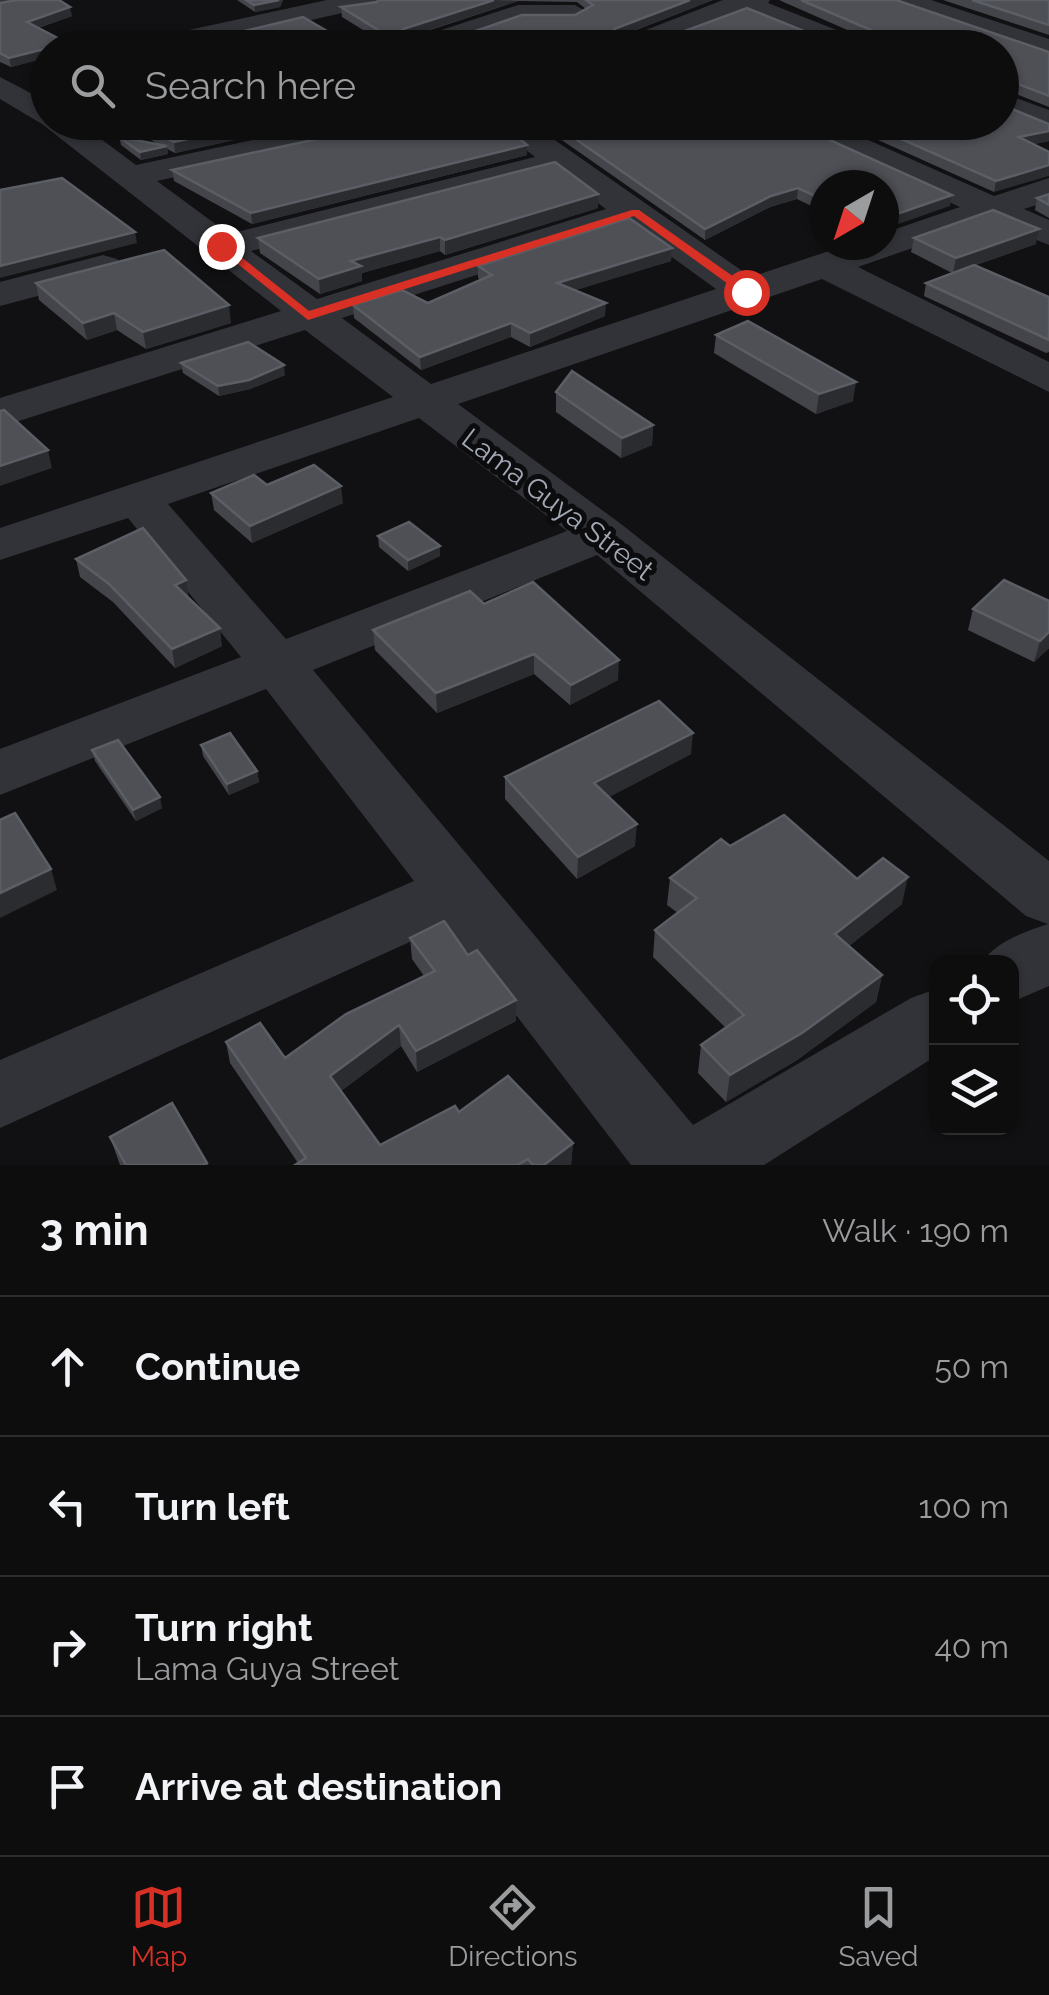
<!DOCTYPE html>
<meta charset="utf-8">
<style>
:root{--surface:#0d0d0e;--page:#1b1b1c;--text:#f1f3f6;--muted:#9a9c9e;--line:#2d2d2e;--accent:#d93025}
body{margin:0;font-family:Raleway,sans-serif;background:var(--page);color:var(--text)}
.controls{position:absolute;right:30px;bottom:30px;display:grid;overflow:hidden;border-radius:20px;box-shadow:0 2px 8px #0004}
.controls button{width:90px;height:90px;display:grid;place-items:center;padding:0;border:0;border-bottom:2px solid var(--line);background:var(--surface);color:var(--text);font:50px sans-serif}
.compass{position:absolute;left:809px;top:170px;width:90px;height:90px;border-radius:50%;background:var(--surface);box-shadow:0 2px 8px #0004;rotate:219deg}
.stop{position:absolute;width:30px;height:30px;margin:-22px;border:8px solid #d93025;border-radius:50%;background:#fff}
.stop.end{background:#d93025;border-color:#fff;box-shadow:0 2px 10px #0008}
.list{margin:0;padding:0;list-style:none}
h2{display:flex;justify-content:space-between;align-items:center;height:130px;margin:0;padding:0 40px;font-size:42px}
h2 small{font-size:32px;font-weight:400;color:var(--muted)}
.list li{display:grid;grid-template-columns:65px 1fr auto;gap:30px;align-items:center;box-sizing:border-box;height:140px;padding:0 40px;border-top:2px solid var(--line)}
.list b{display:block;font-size:38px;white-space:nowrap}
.list p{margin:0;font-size:32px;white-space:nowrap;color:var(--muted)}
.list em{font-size:32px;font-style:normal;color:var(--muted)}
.icon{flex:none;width:55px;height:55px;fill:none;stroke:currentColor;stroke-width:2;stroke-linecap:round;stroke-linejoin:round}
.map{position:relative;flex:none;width:1049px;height:1165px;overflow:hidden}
.search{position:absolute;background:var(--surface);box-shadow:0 2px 8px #0004;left:30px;right:30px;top:30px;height:110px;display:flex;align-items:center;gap:25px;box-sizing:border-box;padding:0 35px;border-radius:55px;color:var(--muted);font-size:38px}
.sheet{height:690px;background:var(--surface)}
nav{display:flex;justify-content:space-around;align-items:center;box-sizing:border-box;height:140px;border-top:2px solid var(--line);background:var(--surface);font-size:28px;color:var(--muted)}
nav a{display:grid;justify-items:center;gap:5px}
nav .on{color:var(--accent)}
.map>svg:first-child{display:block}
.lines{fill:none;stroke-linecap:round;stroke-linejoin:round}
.minor{fill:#323338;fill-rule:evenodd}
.wall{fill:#44454b;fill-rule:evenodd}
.shaded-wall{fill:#2b2c30}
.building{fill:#4e5056;stroke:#5b5e65;stroke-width:2.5}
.route{fill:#d93025}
.labels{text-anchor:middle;stroke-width:10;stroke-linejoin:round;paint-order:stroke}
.street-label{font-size:28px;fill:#a2a8b4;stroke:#0c0c0e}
</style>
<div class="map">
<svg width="1049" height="1165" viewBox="0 0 1049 1165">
<rect width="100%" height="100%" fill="#111113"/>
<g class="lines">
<!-- minor -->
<g class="minor">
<path d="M0 0H22L18 6 0 10Z"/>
<path d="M327 0H377L373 6 188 48H133L147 39Z"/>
<path d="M723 0H770L768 3 867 42 871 48H830L746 13 653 48H611L615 42Z"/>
<path d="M892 0H931L1049 39V58L896 6Z"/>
<path d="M518 5H575L589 13 575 21H521L444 48H401L405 42Z"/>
<path d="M0 77 48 102V122H78L136 165 336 122H399L383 132 157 181 229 234 535 157 491 122H529L751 277 847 245H884V233L960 207 789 129 784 122H828L994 196 1049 178V201L1024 209 1049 220V245L990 221 858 267 1049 362V392L822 279 458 404 621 524 1049 861V986L1012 1002V962H983C994 942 1027 931 1048 924L1026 916 597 555 313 670 693 1125 911 998 936 989V1056L764 1165H631L447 925 0 1128V1060L414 881 266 689 0 795V749L241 657 128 518 0 560V528L393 397 305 330 0 427V398L281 311 42 124 0 99ZM556 172 606 209 317 299 251 251ZM629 226 716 289 431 384 342 318ZM419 418 567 531 286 639 168 504Z"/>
<path d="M1002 93 1049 110V131L1002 113Z"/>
<path d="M103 255 117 259 122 267 117 275 0 306V282Z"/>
</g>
</g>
<!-- wall -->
<g class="wall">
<path d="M237 0H283L280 7 255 12Z"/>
<path d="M378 0H713L613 39 655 42H871L870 40 779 0H896L1049 52V107L1003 89 346 42 381 41 342 17 341 7 377 2ZM518 1 577 2 586 9 575 15 444 42 403 39Z"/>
<path d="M943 0H1049V35Z"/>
<path d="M0 3 72 16 38 28 48 48V60L45 58 11 67 0 62Z"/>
<path d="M121 122H316L175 153 167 149 168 154 141 160 121 145 119 137 160 145 127 127Z"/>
<path d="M536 122H790L950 206 884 185H824V212L797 199 770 207 705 240Z"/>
<path d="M838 122H1002L1049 141 1034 144 994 192Z"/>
<path d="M383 125 527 155 252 224 174 181 172 170Z"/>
<path d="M1049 194V218L1035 210 1037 198Z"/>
<path d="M598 208 445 255 440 251 362 273V281L320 294 260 253 258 238Z"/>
<path d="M914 238 1036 244 976 265 1049 297V352L1046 353 924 296 926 283 952 273 911 252Z"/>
<path d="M672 248 671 261 575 290 605 316 530 347 511 337 421 370 354 318 353 305 428 303 481 280 478 278V266Z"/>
<path d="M36 283 231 323 146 349 117 330 87 340 39 300Z"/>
<path d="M716 335 853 401 816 414 714 353Z"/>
<path d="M181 363 285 375 250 389 219 396 183 373Z"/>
<path d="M556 392 653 425 652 445 621 458 556 412Z"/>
<path d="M267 485 343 503 252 543 214 510 211 493Z"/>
<path d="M378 536 440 556 408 571 379 547Z"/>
<path d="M76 559 189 598 222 646 175 668 113 602 80 577Z"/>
<path d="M1004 580 1049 648 1034 662 968 630 973 609Z"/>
<path d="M484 604 618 680 570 705 534 674 437 713 375 650 373 630Z"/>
<path d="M201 745 257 771 259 782 229 795 203 756Z"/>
<path d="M92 750 162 808 136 821 95 761Z"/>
<path d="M691 754 609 797 635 846 577 879 505 799V777Z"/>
<path d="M730 846 857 879 902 904 849 946 882 975 876 1002 797 1060 726 1102 698 1073 701 1045 726 1028 653 957 655 930 678 913 667 905 670 878Z"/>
<path d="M410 938 468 955 516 1000V1021L417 1072 401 1046 341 1091 380 1145 459 1112 573 1143 571 1165H295L298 1163 230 1063 226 1042 285 1058 424 976 412 959Z"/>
<path d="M110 1137 207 1163 208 1165H120Z"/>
</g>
<!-- shaded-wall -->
<g class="shaded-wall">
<path d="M283 0 280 7 255 12 254 5Z"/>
<path d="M494 0 518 1 404 38 398 48 397 39 403 29Z"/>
<path d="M690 0H713L614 38 608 48V39L614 29Z"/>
<path d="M70 7 72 16 28 31 27 22Z"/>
<path d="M44 49 45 58 11 67 9 58Z"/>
<path d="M266 122H316L175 153 174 142Z"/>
<path d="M1049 131V141L1016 148 1019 137Z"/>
<path d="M527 145V155L252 224 251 213Z"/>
<path d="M167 146 168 154 141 160 140 152Z"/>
<path d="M1049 165V176L994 192 996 181Z"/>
<path d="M798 188 797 199 770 207 705 240V229L771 196Z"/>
<path d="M598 194V208L445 255V240Z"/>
<path d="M952 195 950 206 884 229 885 218Z"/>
<path d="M1039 229 1036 244 953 273 956 258Z"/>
<path d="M135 232 137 243 0 278V266Z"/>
<path d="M440 237V251L362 273V281L320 294 319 279 351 261Z"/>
<path d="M672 248 671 261 557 296V283Z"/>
<path d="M606 303 605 316 530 347V333Z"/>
<path d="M229 305 231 323 146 349 143 332Z"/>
<path d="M114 313 117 330 87 340 83 323Z"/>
<path d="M511 323V337L421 370 420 357Z"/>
<path d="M284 365 285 375 250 389 219 396 218 386Z"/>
<path d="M856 382 853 401 816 414 819 394Z"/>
<path d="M653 425 652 445 621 458 622 438Z"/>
<path d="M48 450 52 468 0 486V466Z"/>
<path d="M341 486 343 503 252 543 250 526Z"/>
<path d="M440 546V556L408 571V560Z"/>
<path d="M186 580 189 599 175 585Z"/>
<path d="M220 628 222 646 175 668 172 649Z"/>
<path d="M1049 632V648L1034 662 1040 641Z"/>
<path d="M534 654V674L437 713 436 693Z"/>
<path d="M619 660 618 680 570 705 571 685Z"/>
<path d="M693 733 691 754 594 805V783Z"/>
<path d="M257 771 259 782 229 795 227 784Z"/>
<path d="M160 797 162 808 136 821 133 810Z"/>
<path d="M637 824 635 846 577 879 578 857Z"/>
<path d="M51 869 57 890 0 918V893Z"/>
<path d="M908 877 902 904 830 961 835 934Z"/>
<path d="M882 975 876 1002 797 1060 726 1102 730 1075Z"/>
<path d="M516 1000V1021L417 1072 416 1051Z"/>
<path d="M399 1025 401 1046 333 1097 330 1076Z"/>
<path d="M573 1143 571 1165H544Z"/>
</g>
<!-- building -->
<g class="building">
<path d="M17 0H59L70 7 27 22 77 48H48V52L44 49 9 58 0 53V3Z"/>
<path d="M246 0H279L254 5Z"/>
<path d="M378 0H494L403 29 397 39 444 42 522 15H575L593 5 586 0H690L614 29 608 39 655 42 747 8 831 42H872L876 39 871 30 801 0H896L1049 52V96L1005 79 1002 82V48H174L303 17 346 42 387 41 386 35 341 7 377 2Z"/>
<path d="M972 0H1049V25Z"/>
<path d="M1002 105 1049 124V131L1019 137 1049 152V165L996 181 863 122H1002Z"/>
<path d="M136 122H266L174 142Z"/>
<path d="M388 122H499L527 145 251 213 172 170 383 125Z"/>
<path d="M551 122H790L952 195 885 218 884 220V185H824V200L798 188 771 196 705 229Z"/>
<path d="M119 137 167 146 140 152Z"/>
<path d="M555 162 598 194 445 240 440 237 351 261 361 266 319 279 258 238Z"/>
<path d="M62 178 135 232 0 266V190Z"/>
<path d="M1049 194V205L1037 198Z"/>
<path d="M993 210 1039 229 956 258 914 238Z"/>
<path d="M629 218 672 248 557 283 606 303 530 333 511 323 420 357 353 305 402 290 428 303 492 275 478 266Z"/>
<path d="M164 250 229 305 143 332 114 313 83 323 36 283Z"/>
<path d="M974 265 1049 297V340L926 283Z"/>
<path d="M748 321 856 382 819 394 716 335Z"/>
<path d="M248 342 284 365 249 380 218 386 181 363Z"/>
<path d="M572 371 653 425 622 438 556 392Z"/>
<path d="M4 410 48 450 0 466V411Z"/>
<path d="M314 465 341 486 250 526 211 493 254 475 267 485Z"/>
<path d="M409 522 440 546 408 560 378 536Z"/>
<path d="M143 528 186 580 175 585 220 628 172 649 109 584 76 559Z"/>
<path d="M1004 580 1049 601V632L1040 641 973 609Z"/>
<path d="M533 582 619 660 571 685 534 654 436 693 373 630 470 591 484 604Z"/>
<path d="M659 701 693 733 594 783 637 824 578 857 505 777Z"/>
<path d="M230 733 257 771 227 784 201 745Z"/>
<path d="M118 740 160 797 133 810 92 750Z"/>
<path d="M15 813 51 869 0 893V820Z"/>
<path d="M784 815 857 879 883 858 908 877 835 934 882 975 802 1033 730 1075 701 1045 744 1015 655 930 697 898 670 878 721 839 730 846Z"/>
<path d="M444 921 468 955 477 950 516 1000 416 1051 399 1025 330 1076 380 1145 455 1106 459 1112 508 1076 573 1143 544 1165H533L528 1159 517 1165H295L306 1158 226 1042 260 1023 285 1058 346 1014 435 971 410 938Z"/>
<path d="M172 1103 207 1163 203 1165H126L110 1137Z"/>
</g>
<!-- route -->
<path class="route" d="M632 210H639L751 289V294H742L634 216 308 320 215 246 225 244 309 311Z"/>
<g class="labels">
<!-- street labels -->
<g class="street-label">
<text transform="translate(558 504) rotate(37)" y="10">Lama Guya Street</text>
</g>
</g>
</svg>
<div class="controls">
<button><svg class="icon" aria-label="locate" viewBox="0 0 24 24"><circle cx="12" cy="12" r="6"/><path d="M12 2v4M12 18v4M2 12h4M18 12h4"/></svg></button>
<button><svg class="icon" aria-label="layers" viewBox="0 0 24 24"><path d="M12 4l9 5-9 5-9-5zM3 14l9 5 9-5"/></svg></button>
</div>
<svg class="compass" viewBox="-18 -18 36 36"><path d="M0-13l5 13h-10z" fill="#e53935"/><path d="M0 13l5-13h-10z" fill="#9a9c9e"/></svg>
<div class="stop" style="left:746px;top:292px"></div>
<div class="stop end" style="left:221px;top:246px"></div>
<div class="search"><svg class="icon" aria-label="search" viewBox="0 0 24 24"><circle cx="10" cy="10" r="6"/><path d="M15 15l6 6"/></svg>Search here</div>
</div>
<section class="sheet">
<h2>3 min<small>Walk · 190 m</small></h2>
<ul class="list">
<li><svg class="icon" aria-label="ahead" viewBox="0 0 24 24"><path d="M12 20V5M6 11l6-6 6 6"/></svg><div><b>Continue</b></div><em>50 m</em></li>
<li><svg class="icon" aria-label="left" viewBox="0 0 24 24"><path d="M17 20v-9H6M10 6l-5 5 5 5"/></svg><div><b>Turn left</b></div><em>100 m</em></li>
<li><svg class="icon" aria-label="right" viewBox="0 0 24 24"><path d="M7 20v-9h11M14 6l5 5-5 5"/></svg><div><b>Turn right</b><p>Lama Guya Street</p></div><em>40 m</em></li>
<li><svg class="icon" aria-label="arrive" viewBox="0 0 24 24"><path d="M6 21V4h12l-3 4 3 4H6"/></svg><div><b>Arrive at destination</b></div></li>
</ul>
</section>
<nav>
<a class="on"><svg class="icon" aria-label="map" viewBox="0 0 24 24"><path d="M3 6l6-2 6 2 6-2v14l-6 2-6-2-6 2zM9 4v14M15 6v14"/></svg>Map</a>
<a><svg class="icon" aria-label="directions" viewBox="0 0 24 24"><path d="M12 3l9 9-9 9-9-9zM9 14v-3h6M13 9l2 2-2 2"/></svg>Directions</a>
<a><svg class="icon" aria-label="saved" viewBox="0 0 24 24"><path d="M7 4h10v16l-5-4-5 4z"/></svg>Saved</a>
</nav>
